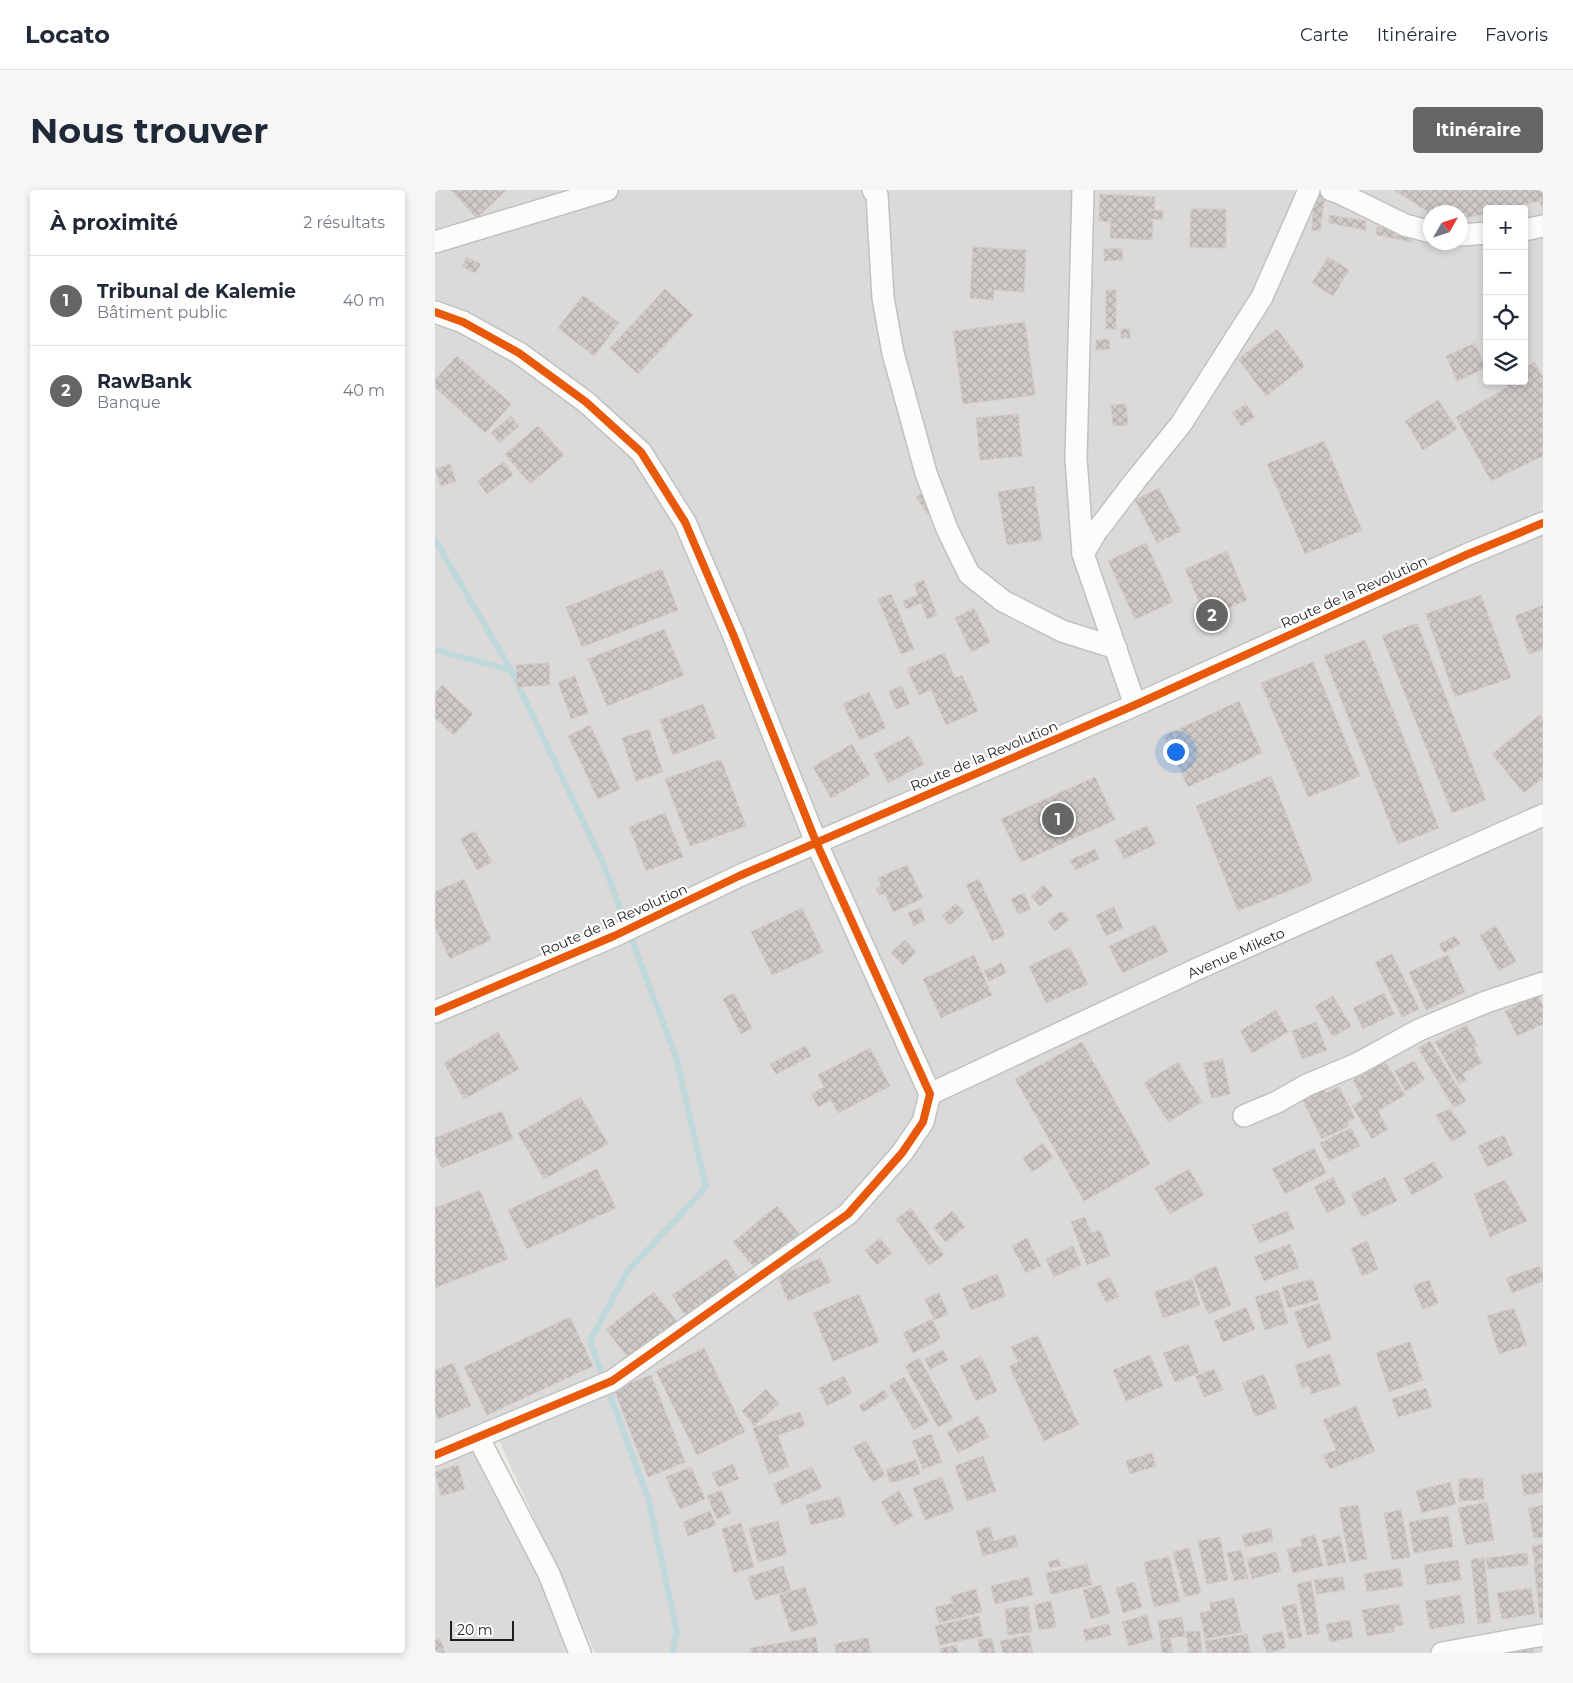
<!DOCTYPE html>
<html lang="fr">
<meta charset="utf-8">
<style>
:root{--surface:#fff;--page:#f6f6f7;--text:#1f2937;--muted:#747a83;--line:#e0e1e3;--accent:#666564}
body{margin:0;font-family:Montserrat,sans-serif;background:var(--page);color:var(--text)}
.controls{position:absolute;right:15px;top:15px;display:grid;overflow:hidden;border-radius:5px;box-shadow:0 2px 8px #0003}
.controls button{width:45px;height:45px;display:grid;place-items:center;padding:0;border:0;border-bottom:1px solid var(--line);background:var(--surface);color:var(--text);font:25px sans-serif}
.compass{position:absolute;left:988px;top:15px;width:45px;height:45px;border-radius:50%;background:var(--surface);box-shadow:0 2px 8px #0003;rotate:51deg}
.scale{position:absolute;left:15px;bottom:12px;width:64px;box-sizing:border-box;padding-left:5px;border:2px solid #1e1e1e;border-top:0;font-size:14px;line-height:18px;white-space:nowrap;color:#1e1e1e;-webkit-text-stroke:4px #fff;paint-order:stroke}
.you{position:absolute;left:740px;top:561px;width:18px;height:18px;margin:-12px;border:4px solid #fff;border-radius:50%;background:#1a73e8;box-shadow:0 0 0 8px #1a73e833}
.badge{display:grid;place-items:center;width:32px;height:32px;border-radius:50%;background:var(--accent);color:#fff;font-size:16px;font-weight:700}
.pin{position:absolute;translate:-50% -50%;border:2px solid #fff;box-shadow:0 1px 5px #0006}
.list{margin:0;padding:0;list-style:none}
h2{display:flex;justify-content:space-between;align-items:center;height:65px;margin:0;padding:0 20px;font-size:21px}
h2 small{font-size:16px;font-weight:400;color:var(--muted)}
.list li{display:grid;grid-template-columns:32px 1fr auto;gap:15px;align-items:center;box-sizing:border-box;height:90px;padding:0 20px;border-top:1px solid var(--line)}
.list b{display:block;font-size:19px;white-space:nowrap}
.list p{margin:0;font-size:16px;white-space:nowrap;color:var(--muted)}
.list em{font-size:16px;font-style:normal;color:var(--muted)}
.icon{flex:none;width:28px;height:28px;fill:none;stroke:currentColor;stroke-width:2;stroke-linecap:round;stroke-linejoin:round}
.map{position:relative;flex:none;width:1108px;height:1463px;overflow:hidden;border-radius:5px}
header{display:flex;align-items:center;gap:30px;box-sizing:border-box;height:70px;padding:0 25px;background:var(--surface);border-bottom:1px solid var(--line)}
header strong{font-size:24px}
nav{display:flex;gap:28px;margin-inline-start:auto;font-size:18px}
.intro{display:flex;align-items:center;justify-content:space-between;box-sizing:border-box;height:120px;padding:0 30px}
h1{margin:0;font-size:35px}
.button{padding:12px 22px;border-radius:5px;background:var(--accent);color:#fff;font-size:18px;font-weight:700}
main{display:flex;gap:30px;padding:0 30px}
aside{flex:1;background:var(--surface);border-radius:5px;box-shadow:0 2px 8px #0003}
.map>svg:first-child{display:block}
.residential{fill:#dbdad8;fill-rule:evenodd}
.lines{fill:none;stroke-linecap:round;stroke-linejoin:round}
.stream{stroke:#bed8db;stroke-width:6}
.building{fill:url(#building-cross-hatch);stroke:#cfcbc9}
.minor-casing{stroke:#c2c1bf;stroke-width:24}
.minor{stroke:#fcfcfb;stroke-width:21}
.cycleway-casing{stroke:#fff;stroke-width:11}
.cycleway{stroke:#e8590c;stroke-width:8}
.labels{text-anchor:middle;stroke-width:4.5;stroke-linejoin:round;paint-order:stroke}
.street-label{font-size:14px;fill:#1e1e1e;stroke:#fff}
</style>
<header>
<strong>Locato</strong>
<nav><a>Carte</a><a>Itinéraire</a><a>Favoris</a></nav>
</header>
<div class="intro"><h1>Nous trouver</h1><a class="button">Itinéraire</a></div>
<main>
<aside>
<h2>À proximité<small>2 résultats</small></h2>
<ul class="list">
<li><span class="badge">1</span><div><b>Tribunal de Kalemie</b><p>Bâtiment public</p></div><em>40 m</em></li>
<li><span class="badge">2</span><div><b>RawBank</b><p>Banque</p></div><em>40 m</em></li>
</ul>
</aside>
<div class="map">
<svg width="1108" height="1463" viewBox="0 0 1108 1463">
<defs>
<pattern id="building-cross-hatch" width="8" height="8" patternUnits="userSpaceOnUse" patternTransform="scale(1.25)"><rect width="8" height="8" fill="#cdcac8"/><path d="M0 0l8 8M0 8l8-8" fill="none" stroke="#b0adab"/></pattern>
</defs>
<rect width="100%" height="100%" fill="#eceae7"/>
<!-- residential -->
<path class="residential" d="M0 0H1108V1463H160L62 1246 44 1255 137 1463H0ZM1052 19H1089V191H1052ZM996 22H1026V52H996Z"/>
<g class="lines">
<!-- stream -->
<g class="stream">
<path d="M0 350 76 480 168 673 241 867 271 997 192 1082 155 1151 214 1311 242 1442 237 1463"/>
<path d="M0 460 76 480"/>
</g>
</g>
<!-- building -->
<g class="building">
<path d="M16 0H71L42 28Z"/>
<path d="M959 0H1108V16L1107 17 1104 11 1071 19H1052V23L1026 29V22H996V34H990L992 21Z"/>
<path d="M665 4 720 7 719 20 728 21 727 30 718 29 717 50 675 48 676 32 664 31Z"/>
<path d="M879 4 890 5 885 41 877 40Z"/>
<path d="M756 19H791V58L755 57Z"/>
<path d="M894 25 931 31V40L894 33Z"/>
<path d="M942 37 979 44 977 52 941 45Z"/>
<path d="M538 57 591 60 589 102 559 100 558 110 535 108Z"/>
<path d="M687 58 688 70 669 71V59Z"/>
<path d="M32 67 46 74 40 83 27 76Z"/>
<path d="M893 67 914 80 898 106 877 93Z"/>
<path d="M230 99 258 125 203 184 175 158Z"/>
<rect x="671" y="100" width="10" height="39"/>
<path d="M148 105 184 133 159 166 123 138Z"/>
<path d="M590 132 600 205 528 214 518 141Z"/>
<rect x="686" y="139" width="9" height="9"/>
<path d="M842 139 870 176 831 206 803 169Z"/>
<path d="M674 149 675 159 661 160V150Z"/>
<path d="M1040 153 1050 178 1022 191 1011 166Z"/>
<path d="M22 166 76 214 50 243 0 197V190Z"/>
<path d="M1100 172 1108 188V266L1056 291 1021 227 1073 197 1071 191H1089V178Z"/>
<path d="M1003 210 1022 239 988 260 970 231Z"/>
<path d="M691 214 693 235 678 236 676 215Z"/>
<path d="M811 214 820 227 806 236 797 223Z"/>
<path d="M583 224 587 266 545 270 541 228Z"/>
<path d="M76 226 84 236 65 253 56 243Z"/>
<path d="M103 236 129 265 95 294 70 264Z"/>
<path d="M889 251 927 340 870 364 832 274Z"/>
<path d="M69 272 78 285 52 304 42 291Z"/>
<path d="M15 274 21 291 6 296 0 279Z"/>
<path d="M599 296 607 350 572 355 563 302Z"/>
<path d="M494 298 507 315 494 325 481 308Z"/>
<path d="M724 298 746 341 722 353 700 310Z"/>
<path d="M711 353 738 412 700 429 673 371Z"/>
<path d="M792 361 812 410 771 428 750 379Z"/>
<path d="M227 379 243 420 147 457 131 417Z"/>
<path d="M489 390 502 425 492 429 486 413 471 419 468 411 483 405 479 394Z"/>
<path d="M456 404 479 459 466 464 443 409Z"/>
<path d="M1046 405 1076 488 1020 507 991 424Z"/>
<path d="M1108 415V459L1094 464 1080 426Z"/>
<path d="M539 418 555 452 536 462 520 428Z"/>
<path d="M982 433 1051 610 1017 623 947 446Z"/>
<path d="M229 439 249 485 172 516 153 469Z"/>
<path d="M930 450 1004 638 963 654 889 466Z"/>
<path d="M509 463 520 488 527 485 543 521 511 535 496 500 484 505 472 479Z"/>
<path d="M878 472 925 586 873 607 826 493Z"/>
<path d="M114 473 115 495 82 497 81 475Z"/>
<path d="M140 486 153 523 136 529 123 492Z"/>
<path d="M7 495 38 524 19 545 0 528V503Z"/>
<path d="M467 496 475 514 461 519 454 501Z"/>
<path d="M434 502 451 538 425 550 408 514Z"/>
<path d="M804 511 827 563 753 597 729 546Z"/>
<path d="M268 514 281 548 238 565 225 530Z"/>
<path d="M1105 525 1108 530V588L1089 603 1057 564Z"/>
<path d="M155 535 185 599 163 609 133 546Z"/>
<path d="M214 539 228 582 201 591 187 548Z"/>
<path d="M474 546 489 574 453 593 439 564Z"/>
<path d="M417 554 435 585 396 608 378 577Z"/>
<path d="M286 569 311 636 255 656 230 589Z"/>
<path d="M836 586 878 691 803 721 761 616Z"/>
<path d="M660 587 680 630 586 672 566 629Z"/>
<path d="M230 623 248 667 211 681 194 637Z"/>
<path d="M712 636 721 654 689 669 680 650Z"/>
<path d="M40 641 57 672 42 680 25 649Z"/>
<path d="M660 659 664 669 640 680 635 670Z"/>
<path d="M472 675 488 708 458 722 450 703 444 705 441 699 446 696 443 688Z"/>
<path d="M29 689 56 750 15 769 0 737V702Z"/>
<path d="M544 689 570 745 557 751 531 695Z"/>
<path d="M609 695 618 706 605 716 596 706Z"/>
<path d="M589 703 596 719 583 724 576 709Z"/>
<path d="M521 713 529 722 515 735 507 726Z"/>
<path d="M679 717 688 738 671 746 661 725Z"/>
<path d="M367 718 388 762 337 785 316 742Z"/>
<path d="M485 718 490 730 479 736 473 723Z"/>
<path d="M626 721 634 730 620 741 613 732Z"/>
<path d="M720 735 733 762 687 783 674 756Z"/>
<path d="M1061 736 1081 771 1064 781 1045 745Z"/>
<path d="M1020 746 1025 754 1009 763 1004 754Z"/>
<path d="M470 750 481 762 468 775 456 763Z"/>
<path d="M635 757 653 794 611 813 594 776Z"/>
<path d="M957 764 984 819 967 827 940 772Z"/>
<path d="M539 765 557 805 506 828 488 789Z"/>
<path d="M1013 765 1030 802 991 820 974 782Z"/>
<path d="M567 773 571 783 554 791 549 781Z"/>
<path d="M299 803 317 838 306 844 288 809Z"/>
<path d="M949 803 959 824 928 839 918 818Z"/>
<path d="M1103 805 1108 816V834L1082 846 1070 821Z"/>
<path d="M898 806 916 836 898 847 880 816Z"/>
<path d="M841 820 853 842 817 863 805 841Z"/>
<path d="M881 832 892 860 867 869 857 841Z"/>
<path d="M1031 835 1043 856 1039 858 1047 873 1027 884 1031 890 1024 894 1000 852Z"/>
<path d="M63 842 84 879 29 909 9 873Z"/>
<path d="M995 851 1031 911 1019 918 983 858Z"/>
<path d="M647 852 715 974 649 1011 580 889Z"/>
<path d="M370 856 376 866 341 884 335 874Z"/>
<path d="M435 858 455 896 403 923 396 910 383 917 376 904 389 897 383 885Z"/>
<path d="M788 869 795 904 776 908 769 873Z"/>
<path d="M950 871 970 905 943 921 953 939 937 949 917 916 928 909 918 890Z"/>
<path d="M979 871 990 890 970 901 960 881Z"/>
<path d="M743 872 767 912 733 932 709 893Z"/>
<path d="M904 897 920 928 912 932 914 936 887 949 867 909 889 898 891 903Z"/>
<path d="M146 907 173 954 109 989 83 943Z"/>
<path d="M1015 919 1032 943 1016 952 1001 925Z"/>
<path d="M67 921 78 949 7 978 0 963V948Z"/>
<path d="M916 938 925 956 894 971 885 953Z"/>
<path d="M1069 945 1078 965 1052 977 1043 956Z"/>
<path d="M608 953 618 968 597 982 588 968Z"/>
<path d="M879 958 891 983 850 1004 837 979Z"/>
<path d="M998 972 1008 988 977 1005 969 988Z"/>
<path d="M162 979 181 1018 92 1059 73 1020Z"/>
<path d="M754 979 769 1005 735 1024 720 998Z"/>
<path d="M898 987 911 1013 892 1023 879 997Z"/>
<path d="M950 987 962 1011 927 1027 916 1004Z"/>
<path d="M1070 990 1092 1031 1055 1047 1039 1004Z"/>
<path d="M45 1000 73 1069 0 1098V1018Z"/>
<path d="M342 1016 364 1044 321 1080 298 1052Z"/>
<path d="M476 1018 509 1065 494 1075 461 1029Z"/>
<path d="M517 1021 530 1037 511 1052 498 1037Z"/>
<path d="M852 1021 859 1039 824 1053 817 1035Z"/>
<path d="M650 1027 656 1043 665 1040 675 1066 652 1075 636 1032Z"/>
<path d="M445 1048 457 1063 442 1075 430 1060Z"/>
<path d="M592 1048 606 1076 591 1083 577 1056Z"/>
<path d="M932 1051 943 1079 927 1086 916 1058Z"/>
<path d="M855 1054 864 1078 829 1091 819 1067Z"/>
<path d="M638 1056 646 1075 619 1087 611 1069Z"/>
<path d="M385 1068 396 1092 353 1111 343 1087Z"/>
<path d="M291 1069 313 1102 258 1138 237 1105Z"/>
<path d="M781 1076 796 1115 773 1124 758 1086Z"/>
<path d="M1105 1076 1108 1082V1091L1077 1103 1071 1088Z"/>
<path d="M562 1084 571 1106 536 1120 527 1098Z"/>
<path d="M675 1087 684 1107 671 1112 662 1093Z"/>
<path d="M757 1089 765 1115 728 1128 719 1102Z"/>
<path d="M878 1089 884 1110 853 1118 847 1097Z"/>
<path d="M994 1090 1003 1113 988 1119 978 1096Z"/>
<path d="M843 1100 853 1133 830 1140 820 1107Z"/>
<path d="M219 1102 242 1132 194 1169 171 1139Z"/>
<path d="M504 1103 513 1124 499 1130 490 1109Z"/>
<path d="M424 1104 444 1152 398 1171 378 1123Z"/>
<path d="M884 1113 897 1149 872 1158 859 1122Z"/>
<path d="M811 1117 820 1139 788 1152 779 1131Z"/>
<path d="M1079 1118 1092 1155 1064 1164 1052 1126Z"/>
<path d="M135 1127 158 1176 52 1225 29 1177Z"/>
<path d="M497 1129 506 1149 478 1163 468 1143Z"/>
<path d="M602 1145 644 1235 609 1251 574 1176 583 1172 576 1157Z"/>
<path d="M975 1152 988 1190 954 1202 941 1163Z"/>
<path d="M753 1154 764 1183 740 1192 728 1163Z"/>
<path d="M269 1158 310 1242 262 1265 221 1181Z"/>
<path d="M508 1160 513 1170 495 1179 490 1169Z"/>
<path d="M895 1164 905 1195 876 1204 874 1196 867 1198 860 1175Z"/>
<path d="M715 1165 728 1196 691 1211 678 1180Z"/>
<path d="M546 1166 562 1201 541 1211 525 1176Z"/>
<path d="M484 1168 518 1229 503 1237 470 1176Z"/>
<path d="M18 1173 36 1216 3 1229 0 1221V1180Z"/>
<path d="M779 1179 788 1200 769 1207 761 1186Z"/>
<path d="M829 1184 842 1218 820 1227 807 1193Z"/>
<path d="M216 1185 250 1272 213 1287 179 1199Z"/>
<path d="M409 1186 417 1203 392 1216 384 1198Z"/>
<path d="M469 1187 494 1231 479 1240 454 1196Z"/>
<path d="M991 1198 997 1217 963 1227 957 1209Z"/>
<path d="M331 1199 344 1214 319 1236 307 1221Z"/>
<path d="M449 1200 453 1207 428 1222 424 1216Z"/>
<path d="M921 1216 940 1261 895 1279 888 1265 901 1260 888 1230Z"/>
<path d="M365 1222 370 1236 343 1245 354 1277 334 1284 318 1238Z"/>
<path d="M543 1226 554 1247 523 1263 512 1242Z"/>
<path d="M496 1244 507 1272 488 1279 477 1251Z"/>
<path d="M431 1251 450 1285 437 1292 418 1257Z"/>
<path d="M717 1263 721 1276 695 1284 691 1271Z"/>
<path d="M548 1266 561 1301 532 1311 520 1276Z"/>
<path d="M481 1270 485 1284 455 1293 451 1279Z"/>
<path d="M298 1274 304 1289 283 1297 277 1283Z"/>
<path d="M23 1275 30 1299 6 1306 0 1282Z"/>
<path d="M256 1277 270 1309 245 1319 231 1287Z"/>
<path d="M377 1277 387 1298 347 1315 338 1294Z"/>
<path d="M1108 1282V1302L1089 1305 1086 1285Z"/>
<path d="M507 1287 519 1320 490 1330 478 1298Z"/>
<path d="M1048 1288 1049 1310 1024 1311V1289Z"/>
<path d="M1015 1292 1021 1314 987 1323 981 1301Z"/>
<path d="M286 1300 296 1323 282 1329 272 1306Z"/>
<path d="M464 1301 478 1326 460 1336 446 1312Z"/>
<path d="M405 1307 410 1326 376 1335 371 1315Z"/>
<path d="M1052 1312 1059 1350 1031 1355 1023 1318Z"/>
<path d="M923 1315 932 1369 915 1372 904 1318Z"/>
<path d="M1108 1315V1347L1099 1348 1093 1318Z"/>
<path d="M966 1320 975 1367 957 1370 949 1323Z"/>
<path d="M275 1321 281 1335 253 1346 248 1332Z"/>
<path d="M1013 1326 1018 1357 979 1363 974 1332Z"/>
<path d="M343 1331 352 1364 323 1372 314 1338Z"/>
<path d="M306 1333 319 1377 299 1383 287 1339Z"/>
<path d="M555 1337 559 1351 580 1345 583 1356 548 1366 541 1341Z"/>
<path d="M836 1338 838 1351 810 1357 807 1345Z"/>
<path d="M880 1345 888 1376 858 1383 852 1359 867 1356 865 1349Z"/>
<path d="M905 1346 911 1372 893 1376 887 1350Z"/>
<path d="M785 1347 793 1390 772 1394 763 1351Z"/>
<path d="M1108 1354V1371L1100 1373 1097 1356Z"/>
<path d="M754 1358 766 1403 750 1407 738 1362Z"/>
<path d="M806 1360 813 1388 799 1391 792 1363Z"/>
<path d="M841 1362 846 1381 817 1389 812 1369Z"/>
<path d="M1092 1363 1093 1375 1053 1379 1051 1368Z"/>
<path d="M734 1367 745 1411 719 1417 709 1372Z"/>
<path d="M1049 1368 1056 1432 1043 1434 1036 1369Z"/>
<path d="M623 1369 626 1376 615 1378 613 1372Z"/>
<path d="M1023 1370 1026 1390 992 1395 989 1375Z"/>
<path d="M1108 1373V1428H1105L1099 1374Z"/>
<path d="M652 1374 657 1395 616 1404 611 1383Z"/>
<path d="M348 1376 356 1400 320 1410 313 1387Z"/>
<path d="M965 1378 968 1396 932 1402 929 1384Z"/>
<path d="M594 1387 598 1405 560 1414 556 1396Z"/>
<path d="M908 1387 910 1400 882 1404 879 1390Z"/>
<path d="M876 1391 885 1443 872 1445 862 1394Z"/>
<path d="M699 1392 707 1417 688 1423 681 1398Z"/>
<path d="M666 1395 675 1423 656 1429 648 1400Z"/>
<path d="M370 1397 383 1434 356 1442 344 1405Z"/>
<path d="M1096 1398 1100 1424 1067 1429 1062 1403Z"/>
<path d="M541 1399 547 1422 504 1433 500 1417 518 1413 516 1406Z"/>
<path d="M1025 1405 1030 1433 995 1439 990 1411Z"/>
<path d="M799 1408 807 1442 770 1449 765 1423 776 1421 775 1413Z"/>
<path d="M616 1411 621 1437 604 1440 599 1415Z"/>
<path d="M861 1414 867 1447 854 1449 847 1417Z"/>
<path d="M964 1414 968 1435 959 1436V1442L932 1446 927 1420Z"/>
<path d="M593 1416 597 1442 573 1445 570 1419Z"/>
<path d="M712 1425 718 1449 694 1456 687 1432Z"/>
<path d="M544 1426 548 1446 505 1455 500 1436Z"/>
<path d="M747 1427 750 1446 726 1449 723 1431Z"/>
<path d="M915 1430 918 1447 895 1452 891 1434Z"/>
<path d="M674 1434 676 1445 651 1451 648 1440Z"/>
<path d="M765 1441 767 1463H754L751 1442Z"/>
<path d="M847 1441 851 1458 832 1463 827 1446Z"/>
<path d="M812 1444 815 1463H772L770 1451Z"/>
<path d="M594 1445 598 1463H568L565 1451Z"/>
<path d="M381 1447 383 1463H316L315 1458Z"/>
<path d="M5 1448 10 1463H0V1450Z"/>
<path d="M433 1448 436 1463H401L399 1454Z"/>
<path d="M557 1448 560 1463H545L543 1450Z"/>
<path d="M735 1448 738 1463H727L725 1450Z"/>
<path d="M1097 1453 1099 1463H1056Z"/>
<path d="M521 1455 523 1463H506L505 1459Z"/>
</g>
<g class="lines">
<defs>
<g id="minor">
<path d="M438 0 442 5 448 108 458 163 491 283 512 339 534 384 568 411 627 441 681 458"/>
<path d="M648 0 641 269 648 364 700 515"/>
<path d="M896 0 907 4 970 35 996 42"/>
<path d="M1089 40 1108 36"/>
<path d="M1026 45 1052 43"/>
<path d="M0 52 172 0"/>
<path d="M0 122 28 132 84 163 151 212 206 262 250 332 298 444 381 652 495 904 488 932 467 963 413 1024 177 1191 0 1265"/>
<path d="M648 364 661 342 700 291 746 234 827 107 874 0"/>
<path d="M0 822 179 746 304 686 700 515 1031 365 1108 333"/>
<path d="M495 904 762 779 1108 625"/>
<path d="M809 926 842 912 872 895 922 874 984 840 1051 812 1108 793"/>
<path d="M43 1247 114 1384 145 1463"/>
<path d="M1007 1463 1108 1445"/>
</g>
</defs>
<!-- minor casing -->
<use href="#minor" class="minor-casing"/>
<!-- minor -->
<use href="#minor" class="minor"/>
<defs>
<g id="cycleway">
<path d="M0 122 28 132 84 163 151 212 206 262 250 332 298 444 381 652 495 904 488 932 467 963 413 1024 177 1191 0 1265"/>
<path d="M0 822 179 746 304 686 700 515 1031 365 1108 333"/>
</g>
</defs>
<!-- cycleway casing -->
<use href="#cycleway" class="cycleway-casing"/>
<!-- cycleway -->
<use href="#cycleway" class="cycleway"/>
</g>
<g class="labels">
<!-- street labels -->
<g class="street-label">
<text transform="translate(919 402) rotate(-24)" y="5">Route de la Revolution</text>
<text transform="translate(549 566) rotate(-23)" y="5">Route de la Revolution</text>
<text transform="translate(179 730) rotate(-24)" y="5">Route de la Revolution</text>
<text transform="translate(801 763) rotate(-24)" y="5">Avenue Miketo</text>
</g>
</g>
</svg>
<div class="controls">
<button>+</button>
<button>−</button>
<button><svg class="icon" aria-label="locate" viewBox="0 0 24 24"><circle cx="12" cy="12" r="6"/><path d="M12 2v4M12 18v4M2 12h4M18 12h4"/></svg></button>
<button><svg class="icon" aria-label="layers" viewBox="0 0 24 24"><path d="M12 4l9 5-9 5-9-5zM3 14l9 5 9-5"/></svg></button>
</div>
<svg class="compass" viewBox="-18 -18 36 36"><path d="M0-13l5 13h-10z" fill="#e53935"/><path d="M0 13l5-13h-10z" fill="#747a83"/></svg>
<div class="scale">20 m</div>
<div class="you"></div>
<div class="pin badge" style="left:623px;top:629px">1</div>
<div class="pin badge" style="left:777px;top:425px">2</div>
</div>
</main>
